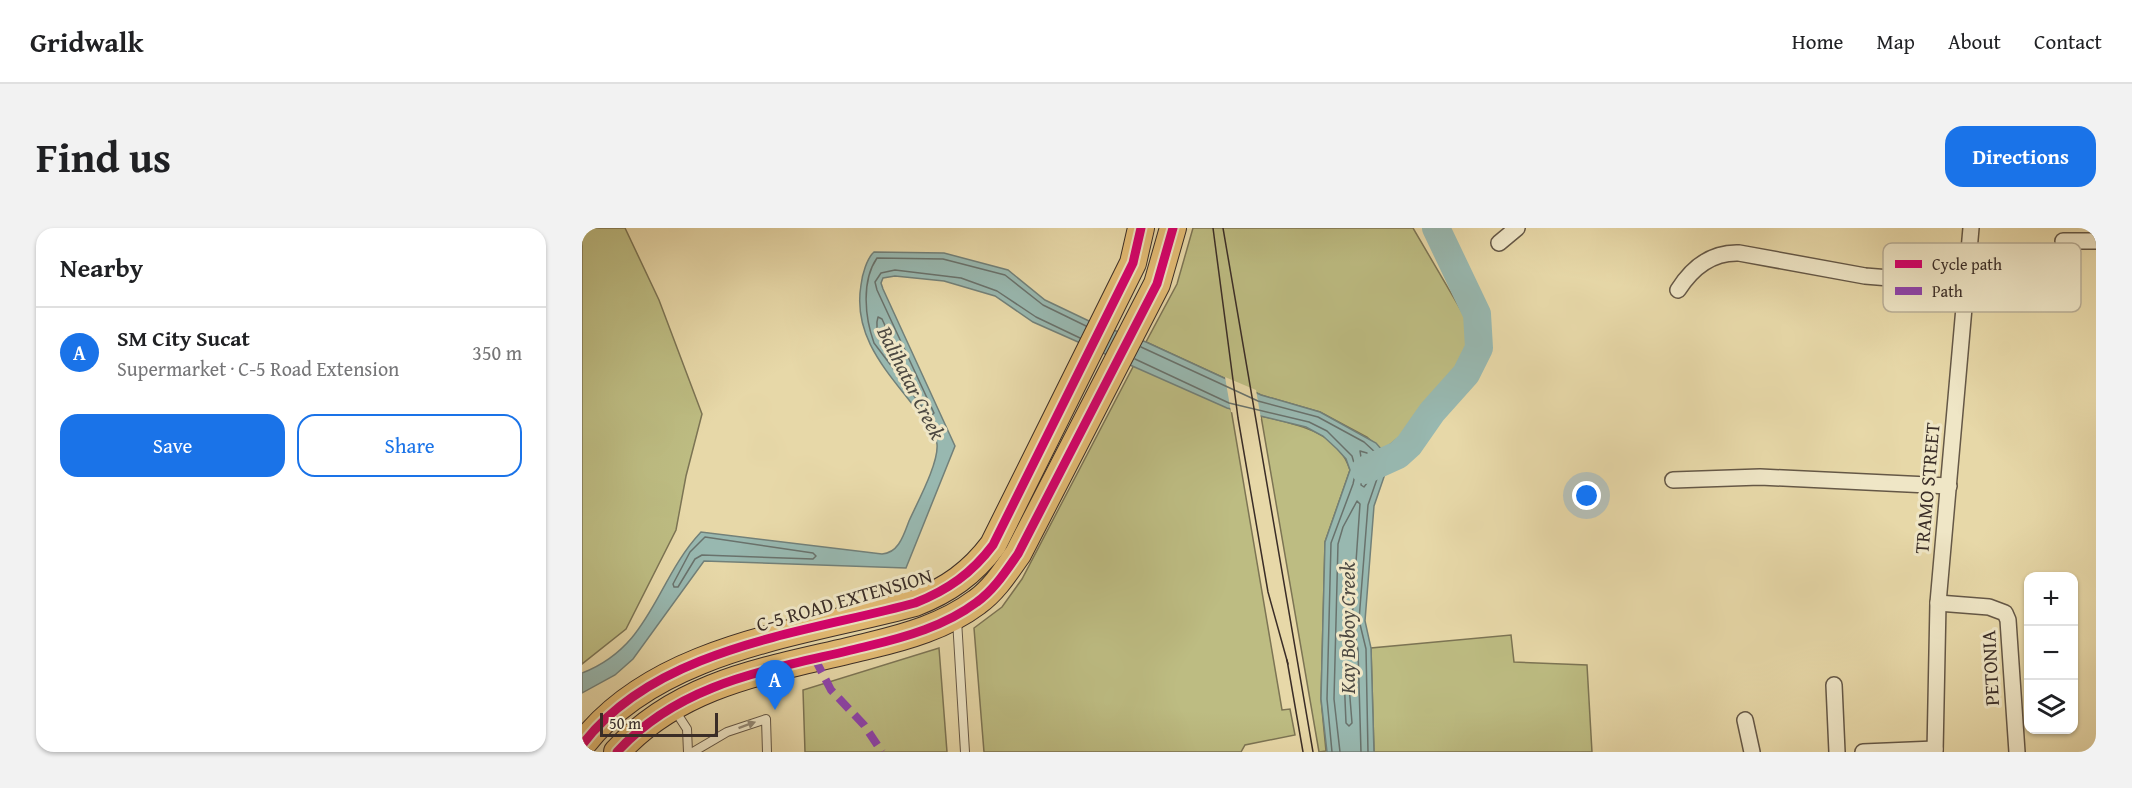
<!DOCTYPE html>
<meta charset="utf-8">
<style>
:root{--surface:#fff;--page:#f2f2f2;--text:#202124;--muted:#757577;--line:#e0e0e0;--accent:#1a73e8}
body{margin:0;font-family:"Gentium Book Plus",serif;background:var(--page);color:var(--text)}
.controls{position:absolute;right:18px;bottom:18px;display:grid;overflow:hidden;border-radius:12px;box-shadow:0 2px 4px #0004}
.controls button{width:54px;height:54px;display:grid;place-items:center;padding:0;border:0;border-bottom:2px solid var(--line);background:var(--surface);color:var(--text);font:30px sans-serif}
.scale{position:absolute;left:18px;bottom:15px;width:118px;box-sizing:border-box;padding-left:6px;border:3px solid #3a2d27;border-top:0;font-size:16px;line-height:21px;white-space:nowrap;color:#3a2d27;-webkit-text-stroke:4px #efe6c6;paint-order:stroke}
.you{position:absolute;left:1005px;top:268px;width:21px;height:21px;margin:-15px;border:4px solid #fff;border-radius:50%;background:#1a73e8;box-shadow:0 0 0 9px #1a73e833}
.badge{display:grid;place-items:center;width:39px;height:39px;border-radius:50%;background:var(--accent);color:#fff;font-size:20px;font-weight:700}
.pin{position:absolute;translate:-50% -50px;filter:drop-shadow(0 2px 3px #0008)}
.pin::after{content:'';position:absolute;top:32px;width:21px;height:18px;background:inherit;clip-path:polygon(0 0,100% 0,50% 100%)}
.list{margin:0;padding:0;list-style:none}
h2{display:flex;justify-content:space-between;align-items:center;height:78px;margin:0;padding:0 24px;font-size:26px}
h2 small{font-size:20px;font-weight:400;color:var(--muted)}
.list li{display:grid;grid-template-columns:39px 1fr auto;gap:18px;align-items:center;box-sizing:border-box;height:90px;padding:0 24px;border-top:2px solid var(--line)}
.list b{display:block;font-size:22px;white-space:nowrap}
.list p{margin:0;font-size:20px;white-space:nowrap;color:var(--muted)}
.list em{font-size:20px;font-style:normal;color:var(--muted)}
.actions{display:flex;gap:12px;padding:18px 24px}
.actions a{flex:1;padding:14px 0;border:2px solid var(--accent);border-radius:18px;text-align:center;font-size:21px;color:var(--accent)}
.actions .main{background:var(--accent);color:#fff}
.icon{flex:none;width:33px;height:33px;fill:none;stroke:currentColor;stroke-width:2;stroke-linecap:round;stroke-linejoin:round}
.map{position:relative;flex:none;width:1514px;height:524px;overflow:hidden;border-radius:18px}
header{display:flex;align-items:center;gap:36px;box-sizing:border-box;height:84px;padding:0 30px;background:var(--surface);border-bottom:2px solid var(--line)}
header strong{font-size:28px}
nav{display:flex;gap:33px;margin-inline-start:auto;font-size:21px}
.intro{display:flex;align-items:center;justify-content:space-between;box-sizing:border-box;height:144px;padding:0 36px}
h1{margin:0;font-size:42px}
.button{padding:15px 27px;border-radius:18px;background:var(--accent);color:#fff;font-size:21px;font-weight:700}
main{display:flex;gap:36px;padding:0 36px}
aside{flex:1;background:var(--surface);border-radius:18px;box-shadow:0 2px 4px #0004}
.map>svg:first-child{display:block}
.green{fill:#bdbc82;stroke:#7c7454;stroke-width:1.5}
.water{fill:#98b8b0;stroke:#728079;stroke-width:1.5}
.pier{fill:#e7d8a8}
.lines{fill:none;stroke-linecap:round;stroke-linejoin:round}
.shore{stroke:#69726c;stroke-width:1.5}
.river{stroke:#98b8b0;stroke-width:28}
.lane-casing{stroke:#655847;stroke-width:10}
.street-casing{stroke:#655847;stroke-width:18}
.primary-casing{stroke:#3a2d27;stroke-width:28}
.lane{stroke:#efe6c6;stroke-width:8}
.street{stroke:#efe6c6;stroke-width:15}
.primary{stroke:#e4bc74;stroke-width:26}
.tram{stroke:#3a2d27;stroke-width:1.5}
.quiet{stroke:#8e44ad;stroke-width:8;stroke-dasharray:15 8;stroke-linecap:butt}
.cycleway-casing{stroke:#efe6c6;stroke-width:13}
.cycleway{stroke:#d6006c;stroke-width:9}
.oneway{fill:#948a76}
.labels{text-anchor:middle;stroke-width:6;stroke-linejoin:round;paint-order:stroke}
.street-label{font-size:20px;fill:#3a2d27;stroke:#efe6c6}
.water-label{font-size:21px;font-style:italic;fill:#4d4942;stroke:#efe6c6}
.key{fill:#efe6c6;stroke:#b9ae96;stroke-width:1.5}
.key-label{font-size:16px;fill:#3a2d27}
</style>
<header>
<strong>Gridwalk</strong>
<nav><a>Home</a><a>Map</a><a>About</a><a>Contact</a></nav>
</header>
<div class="intro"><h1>Find us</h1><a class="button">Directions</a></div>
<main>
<aside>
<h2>Nearby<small></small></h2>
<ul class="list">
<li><span class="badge">A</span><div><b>SM City Sucat</b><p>Supermarket · C-5 Road Extension</p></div><em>350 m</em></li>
</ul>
<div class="actions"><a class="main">Save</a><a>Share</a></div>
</aside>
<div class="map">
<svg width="1514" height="524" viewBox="0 0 1514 524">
<rect width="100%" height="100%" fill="#e7d8a8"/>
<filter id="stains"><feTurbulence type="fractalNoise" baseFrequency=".00333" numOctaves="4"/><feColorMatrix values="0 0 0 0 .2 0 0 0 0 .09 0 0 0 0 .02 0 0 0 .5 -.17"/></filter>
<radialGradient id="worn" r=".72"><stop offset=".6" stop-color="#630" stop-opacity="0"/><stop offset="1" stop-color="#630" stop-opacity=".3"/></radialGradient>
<!-- green -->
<g class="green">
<path d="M0 0H43L77 72 120 186 104 248 94 302 44 401 0 436Z"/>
<path d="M611 0H831L886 94C887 105 887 116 882 126 868 155 826 206 800 222L785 209 738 184 679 167 564 114 595 56Z"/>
<path d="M552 137 649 181 700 482 708 481 713 507 663 517 659 524H402L392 400 420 379 440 351Z"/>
<path d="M679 188C713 196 756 203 768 242L743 314 739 471 744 523 737 524Z"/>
<path d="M929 407 932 434 1005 437 1010 524H792L789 420Z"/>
<path d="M357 420 365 524H223L221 462Z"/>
</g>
<!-- water -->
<path class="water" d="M292 24 362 25 426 42 463 72 507 93 564 114 679 167 738 184 794 215 800 222 803 246 792 278 783 393 789 420 792 524H745L739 471 743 314 768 242 764 231 755 221 741 208 724 199 645 180 451 94 413 68 362 53 313 48 301 50 299 55 301 61 373 218 324 340 122 333 51 431 33 447 0 465V445C70 418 73 353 119 304L300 326C317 325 322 306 327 293 335 275 357 235 355 216 354 204 344 195 337 185 308 146 270 111 279 57 280 47 285 30 292 24Z"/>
<!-- pier -->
<path class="pier" d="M643 149 674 162 679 191 649 184Z"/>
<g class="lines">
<!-- shore -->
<g class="shore">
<path d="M296 89 300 91 317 128 316 132 312 131C303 120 291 104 296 89Z"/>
<path d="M498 110 454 89 415 63 379 50 313 42 299 45 293 54 295 62 352 185 348 189 292 115C283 90 279 53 295 30L361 31 423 47 461 77 504 98"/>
<path d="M559 119 676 173 736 189 782 214 794 225 797 245 786 277 777 392 784 421 786 524"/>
<path d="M553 131 647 175 727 194 745 203 770 228 774 242 771 256 749 315 745 471 750 524"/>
<path d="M778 223 785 225C791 236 790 250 782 259L779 257 781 242Z"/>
<path d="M123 309 231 325 234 328 231 331 120 327 113 331 96 359H92L91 356 108 324Z"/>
<path d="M766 445 770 495 767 498 764 495 762 448Z"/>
<path d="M758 524 752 471 756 316 761 299 775 273 778 276 770 392 776 422 779 524"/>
</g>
<!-- river -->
<path class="river" d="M783 242 816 227 827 217 850 184 884 146 897 120 895 86 854 0"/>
<defs>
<g id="lane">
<path d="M375 392 383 524"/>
<path d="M92 481 105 501 106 524"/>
<path d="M111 524 145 504 184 491 185 524"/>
</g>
<g id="street">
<path d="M1481 13H1514"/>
<path d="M917 15 935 0"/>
<path d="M1096 62C1110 40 1130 24 1157 25L1283 48 1382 56"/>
<path d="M1091 252 1178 249 1367 258"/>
<path d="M1356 375 1407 379 1423 385 1426 392 1435 524"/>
<path d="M1252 457 1255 524"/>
<path d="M1163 492 1170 524"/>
<path d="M1281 524 1353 521"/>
<path d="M1353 524 1356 375 1389 0"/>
</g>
<g id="primary">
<path d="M0 517C74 419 223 405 333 375 366 362 390 345 411 317L551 35 559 0"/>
<path d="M35 524C101 451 195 441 286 418 324 409 363 398 395 374 412 362 424 343 436 326L575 56 591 0"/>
</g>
</defs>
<!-- lane casing -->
<use href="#lane" class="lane-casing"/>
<!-- street casing -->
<use href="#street" class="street-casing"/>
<!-- primary casing -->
<use href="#primary" class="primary-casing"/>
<!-- lane -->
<use href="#lane" class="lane"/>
<!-- street -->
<use href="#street" class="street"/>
<!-- primary -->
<use href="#primary" class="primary"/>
<!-- tram -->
<g class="tram">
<path d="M631 0 656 190 686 364 706 436"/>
<path d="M641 0 731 524"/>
<path d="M705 432 721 524"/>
</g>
<!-- quiet -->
<path class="quiet" d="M233 431 249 462 282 497 300 524"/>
<defs>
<g id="cycleway">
<path d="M0 517C74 419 223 405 333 375 366 362 390 345 411 317L551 35 559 0"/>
<path d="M35 524C101 451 195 441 286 418 324 409 363 398 395 374 412 362 424 343 436 326L575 56 591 0"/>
</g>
</defs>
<!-- cycleway casing -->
<use href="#cycleway" class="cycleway-casing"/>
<!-- cycleway -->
<use href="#cycleway" class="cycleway"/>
</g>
<!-- one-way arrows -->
<defs><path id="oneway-solid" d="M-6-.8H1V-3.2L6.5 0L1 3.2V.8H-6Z" transform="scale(1.5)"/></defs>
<use class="oneway" href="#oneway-solid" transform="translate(165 497) rotate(-20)"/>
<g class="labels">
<!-- street labels -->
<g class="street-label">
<text transform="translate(1345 260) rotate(-85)" y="7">TRAMO STREET</text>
<text transform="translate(262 372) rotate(-16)" y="7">C-5 ROAD EXTENSION</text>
<text transform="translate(1408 440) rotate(-93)" y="7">PETONIA</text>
</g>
<!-- water labels -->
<g class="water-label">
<text transform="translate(329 155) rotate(63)" y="7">Balihatar Creek</text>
<text transform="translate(766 400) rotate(-90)" y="7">Kay Boboy Creek</text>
</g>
</g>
<!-- legend -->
<rect x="1301" y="15" width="198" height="69" rx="9" class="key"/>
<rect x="1313" y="32" width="27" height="8" fill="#d6006c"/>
<rect x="1313" y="59" width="27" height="8" fill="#8e44ad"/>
<g class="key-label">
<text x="1350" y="42">Cycle path</text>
<text x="1350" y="69">Path</text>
</g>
<rect width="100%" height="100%" filter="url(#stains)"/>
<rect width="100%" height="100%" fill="url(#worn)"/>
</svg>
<div class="controls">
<button>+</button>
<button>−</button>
<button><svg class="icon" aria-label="layers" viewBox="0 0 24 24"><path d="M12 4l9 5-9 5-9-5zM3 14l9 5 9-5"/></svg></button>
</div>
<div class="scale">50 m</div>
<div class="you"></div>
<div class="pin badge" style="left:193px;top:482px">A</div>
</div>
</main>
